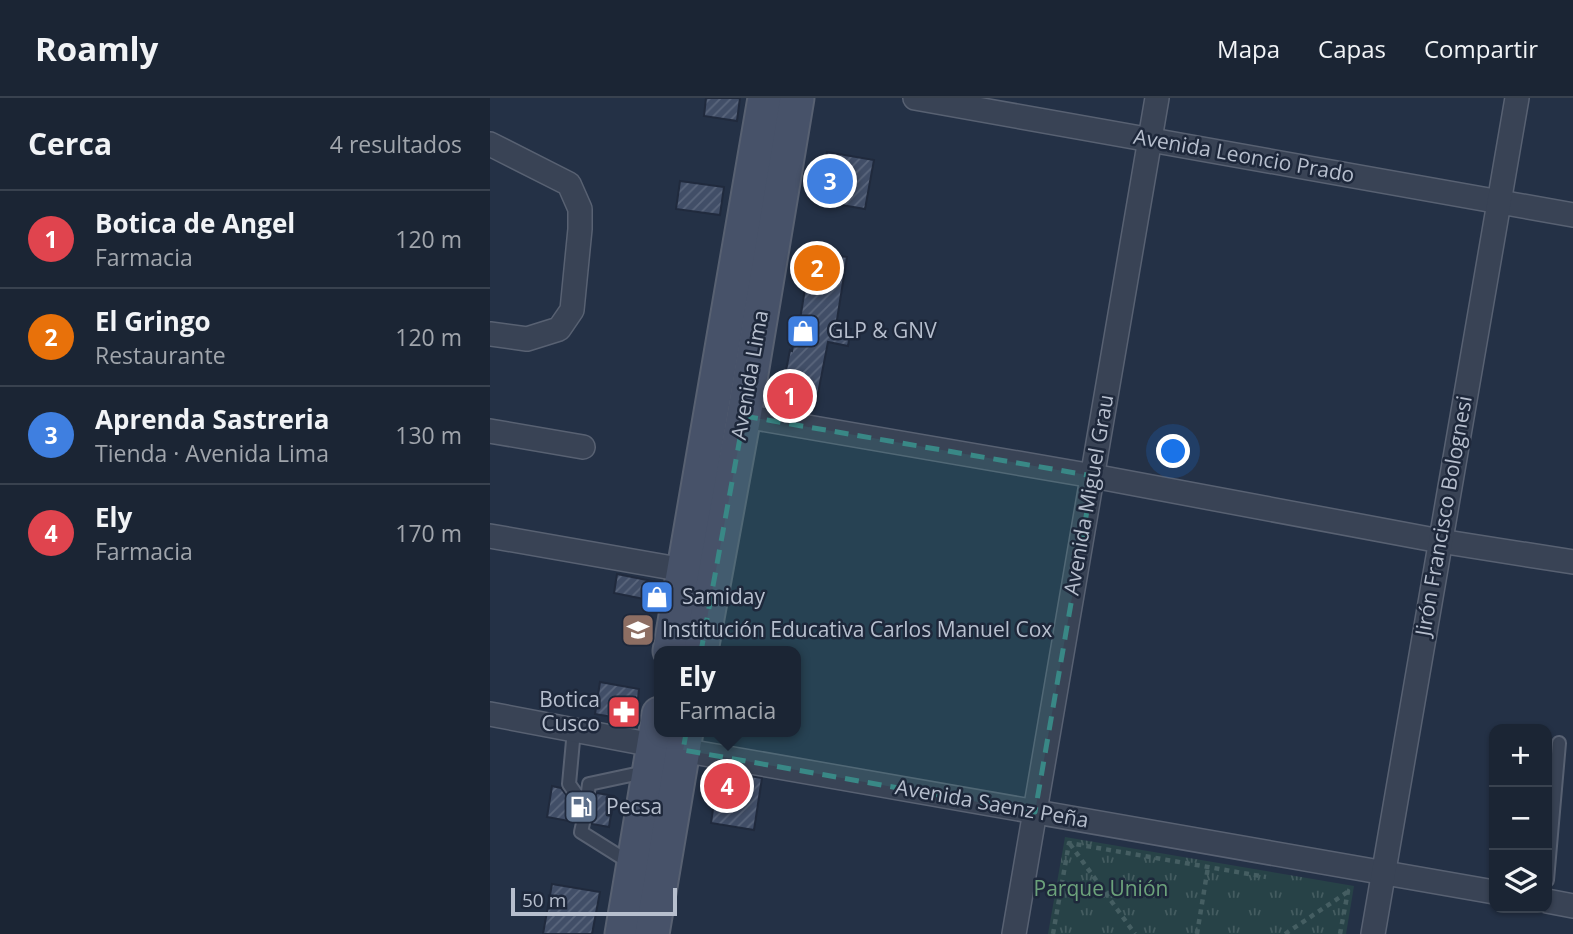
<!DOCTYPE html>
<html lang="es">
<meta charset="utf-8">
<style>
:root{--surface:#1b2534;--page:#283140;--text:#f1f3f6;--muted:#a0a5ac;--line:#39424f;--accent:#8bb2ff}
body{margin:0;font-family:"Open Sans",sans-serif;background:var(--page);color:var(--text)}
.controls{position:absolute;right:21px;bottom:21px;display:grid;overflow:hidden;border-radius:14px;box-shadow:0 2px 5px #0004}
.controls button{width:63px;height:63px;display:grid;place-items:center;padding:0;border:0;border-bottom:2px solid var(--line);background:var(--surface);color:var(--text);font:35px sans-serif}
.scale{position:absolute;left:21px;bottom:18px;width:166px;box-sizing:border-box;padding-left:7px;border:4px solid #b7bfce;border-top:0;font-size:19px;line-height:24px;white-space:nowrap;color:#b7bfce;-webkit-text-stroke:5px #1e283b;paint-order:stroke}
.you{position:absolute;left:684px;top:354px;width:24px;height:24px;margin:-18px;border:5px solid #fff;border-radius:50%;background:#1a73e8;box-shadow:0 0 0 10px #1a73e833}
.badge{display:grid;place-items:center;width:46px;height:46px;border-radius:50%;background:var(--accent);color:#fff;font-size:23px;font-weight:700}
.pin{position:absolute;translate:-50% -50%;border:4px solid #fff;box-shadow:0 2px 7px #0006}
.popup{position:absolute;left:164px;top:548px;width:147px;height:91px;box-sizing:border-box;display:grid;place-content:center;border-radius:14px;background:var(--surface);filter:drop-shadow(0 2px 5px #0005);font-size:23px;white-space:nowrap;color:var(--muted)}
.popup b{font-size:26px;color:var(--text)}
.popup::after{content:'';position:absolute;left:50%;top:100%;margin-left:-14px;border:14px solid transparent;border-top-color:var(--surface)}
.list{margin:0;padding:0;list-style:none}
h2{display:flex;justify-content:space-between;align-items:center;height:91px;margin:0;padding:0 28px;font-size:30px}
h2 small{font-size:23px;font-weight:400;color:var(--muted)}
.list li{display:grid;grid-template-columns:46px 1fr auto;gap:21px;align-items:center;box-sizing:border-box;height:98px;padding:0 28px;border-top:2px solid var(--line)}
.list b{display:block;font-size:26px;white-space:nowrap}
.list p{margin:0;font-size:23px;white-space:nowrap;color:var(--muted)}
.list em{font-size:23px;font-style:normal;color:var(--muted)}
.icon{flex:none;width:38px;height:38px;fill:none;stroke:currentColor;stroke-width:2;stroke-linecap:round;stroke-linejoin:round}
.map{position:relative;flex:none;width:1083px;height:836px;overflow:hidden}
header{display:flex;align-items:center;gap:42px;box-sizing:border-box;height:98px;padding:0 35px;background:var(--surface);border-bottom:2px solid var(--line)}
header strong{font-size:33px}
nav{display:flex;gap:38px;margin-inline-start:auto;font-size:24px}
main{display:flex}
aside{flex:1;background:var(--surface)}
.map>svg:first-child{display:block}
.park{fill:url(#park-tufts)}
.building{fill:url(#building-hatch);stroke:#202a3d;stroke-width:2}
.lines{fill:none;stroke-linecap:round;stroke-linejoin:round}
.lane-casing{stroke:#586172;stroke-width:16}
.street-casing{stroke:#586172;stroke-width:26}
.secondary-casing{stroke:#586172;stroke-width:37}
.path{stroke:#455e62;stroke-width:4.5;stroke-dasharray:5 5;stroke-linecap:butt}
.lane{stroke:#394355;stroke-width:12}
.street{stroke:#394355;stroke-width:23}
.secondary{stroke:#475269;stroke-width:33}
.marked{fill:#398886;fill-opacity:0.2;stroke:#398886;stroke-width:5;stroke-dasharray:14 9;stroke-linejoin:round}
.labels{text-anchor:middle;stroke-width:5;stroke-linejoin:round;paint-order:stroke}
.street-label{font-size:21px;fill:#b7bfce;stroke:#1e283b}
.poi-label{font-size:21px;fill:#b7bfce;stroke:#1e283b;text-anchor:start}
.park-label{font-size:21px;fill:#6ca27b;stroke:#1e283b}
</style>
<header>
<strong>Roamly</strong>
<nav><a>Mapa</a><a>Capas</a><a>Compartir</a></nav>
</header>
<main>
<aside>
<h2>Cerca<small>4 resultados</small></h2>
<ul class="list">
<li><span class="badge" style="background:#e0444e">1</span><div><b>Botica de Angel</b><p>Farmacia</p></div><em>120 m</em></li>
<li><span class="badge" style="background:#e8710a">2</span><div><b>El Gringo</b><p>Restaurante</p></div><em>120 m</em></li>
<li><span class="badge" style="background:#3f7fe0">3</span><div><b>Aprenda Sastreria</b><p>Tienda · Avenida Lima</p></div><em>130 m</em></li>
<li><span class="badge" style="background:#e0444e">4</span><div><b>Ely</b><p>Farmacia</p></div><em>170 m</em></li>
</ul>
</aside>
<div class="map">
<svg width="1083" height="836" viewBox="0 0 1083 836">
<defs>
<pattern id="park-tufts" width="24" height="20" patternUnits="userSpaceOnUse" patternTransform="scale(1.75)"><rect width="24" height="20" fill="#274247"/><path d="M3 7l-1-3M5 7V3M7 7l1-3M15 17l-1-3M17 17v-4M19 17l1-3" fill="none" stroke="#445c60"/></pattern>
<pattern id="building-hatch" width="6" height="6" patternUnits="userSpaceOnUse" patternTransform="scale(1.75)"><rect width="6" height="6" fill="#414e67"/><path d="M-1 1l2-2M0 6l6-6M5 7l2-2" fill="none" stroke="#5a667c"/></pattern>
</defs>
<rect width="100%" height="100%" fill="#243146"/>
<!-- park -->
<path class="park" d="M575 739 864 788 856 836H558Z"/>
<!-- building -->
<g class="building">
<path d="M216 0H250L247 23 214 18Z"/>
<path d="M337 54 384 62 375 111 328 103Z"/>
<path d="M190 83 234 89 230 117 186 111Z"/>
<path d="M321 153 357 159 346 228 361 231 358 248 338 244 325 311 298 306 291 298 300 252 302 253 308 221 310 222Z"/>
<path d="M127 476 172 485 169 504 124 495Z"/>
<path d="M110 584 149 591 147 610 134 621 105 616Z"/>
<path d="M236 674 272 680 264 732 221 725 227 683Z"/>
<path d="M62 688 71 690 91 717 87 719 84 724 57 719Z"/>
<path d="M107 695 124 698 119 729 102 726 101 722 97 717 103 712 104 708 101 702Z"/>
<path d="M62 786 110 794 102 836H53Z"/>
</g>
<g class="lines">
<defs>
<g id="lane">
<path d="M84 632 79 686 95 709"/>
<path d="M98 694 99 686 155 674"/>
<path d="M93 725 91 734 142 766"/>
<path d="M1057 782 1069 645"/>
</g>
<g id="street">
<path d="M425 0 1083 117"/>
<path d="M0 46 79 86 90 111V131L82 212 69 231 37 241 0 236"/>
<path d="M254 318 603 378 950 443 1083 464"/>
<path d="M0 333 93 349"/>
<path d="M0 438 194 472"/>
<path d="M0 616 163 647 1004 794"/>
<path d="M1057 803 1083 808"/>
<path d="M524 836 667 0"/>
<path d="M883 836 1027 0"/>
</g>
<g id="secondary">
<path d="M180 553 275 0"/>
<path d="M211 553 254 318 307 0"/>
<path d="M132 836 169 616"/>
<path d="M162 836 196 634"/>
</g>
</defs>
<!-- lane casing -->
<use href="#lane" class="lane-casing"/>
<!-- street casing -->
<use href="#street" class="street-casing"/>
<!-- secondary casing -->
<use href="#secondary" class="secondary-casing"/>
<!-- path -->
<g class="path">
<path d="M580 746 645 836"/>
<path d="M563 836 579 745 776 779"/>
<path d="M707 836 718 769"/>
<path d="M795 836 859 793"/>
<path d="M850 836 858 793 853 792"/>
</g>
<!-- lane -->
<use href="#lane" class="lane"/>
<!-- street -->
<use href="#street" class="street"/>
<!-- secondary -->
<use href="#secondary" class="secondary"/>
</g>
<!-- marked area -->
<path class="marked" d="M254 318 603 378 545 714 193 652Z"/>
<!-- icons -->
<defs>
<symbol id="shop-square" viewBox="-11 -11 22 22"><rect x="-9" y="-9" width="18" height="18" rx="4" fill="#3f7fe0" stroke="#1e283b"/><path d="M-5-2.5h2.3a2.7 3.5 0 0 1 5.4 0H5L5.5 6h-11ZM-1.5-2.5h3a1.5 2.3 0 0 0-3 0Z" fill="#fff"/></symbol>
<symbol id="school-square" viewBox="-11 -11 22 22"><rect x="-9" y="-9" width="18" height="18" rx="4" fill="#8d6e63" stroke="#1e283b"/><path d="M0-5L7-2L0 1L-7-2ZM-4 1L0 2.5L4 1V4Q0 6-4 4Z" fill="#fff"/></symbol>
<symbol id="pharmacy-square" viewBox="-11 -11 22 22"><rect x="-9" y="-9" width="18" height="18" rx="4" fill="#e0444e" stroke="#1e283b"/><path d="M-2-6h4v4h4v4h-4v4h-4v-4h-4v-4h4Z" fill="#fff"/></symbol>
<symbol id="fuel-square" viewBox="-11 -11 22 22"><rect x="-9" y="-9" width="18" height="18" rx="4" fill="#5c6f8a" stroke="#1e283b"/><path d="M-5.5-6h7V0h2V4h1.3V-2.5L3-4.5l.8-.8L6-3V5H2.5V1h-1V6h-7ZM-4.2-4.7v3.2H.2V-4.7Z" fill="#fff"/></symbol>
</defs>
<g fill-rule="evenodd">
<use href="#shop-square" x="294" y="214" width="38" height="38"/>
<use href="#shop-square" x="148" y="480" width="38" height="38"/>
<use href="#school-square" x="129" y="513" width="38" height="38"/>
<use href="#pharmacy-square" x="115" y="595" width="38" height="38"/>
<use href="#fuel-square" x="72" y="690" width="38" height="38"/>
</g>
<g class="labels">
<!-- street labels -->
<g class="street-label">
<text transform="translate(754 58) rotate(10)" y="7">Avenida Leoncio Prado</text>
<text transform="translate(260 277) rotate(-80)" y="7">Avenida Lima</text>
<text transform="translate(599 397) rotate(-80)" y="7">Avenida Miguel Grau</text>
<text transform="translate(954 418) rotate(-80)" y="7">Jirón Francisco Bolognesi</text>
<text transform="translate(502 706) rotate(10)" y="7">Avenida Saenz Peña</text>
</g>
<!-- poi labels -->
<g class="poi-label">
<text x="338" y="240">GLP &amp; GNV</text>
<text x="192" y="506">Samiday</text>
<text x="172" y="539">Institución Educativa Carlos Manuel Cox</text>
<text x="110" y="609" text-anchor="end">Botica<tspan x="110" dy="24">Cusco</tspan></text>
<text x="116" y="716">Pecsa</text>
</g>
<!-- park labels -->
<g class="park-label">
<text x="611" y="798">Parque Unión</text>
</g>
</g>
</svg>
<div class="controls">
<button>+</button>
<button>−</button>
<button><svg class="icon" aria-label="layers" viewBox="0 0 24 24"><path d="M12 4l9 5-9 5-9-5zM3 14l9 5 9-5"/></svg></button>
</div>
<div class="scale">50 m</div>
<div class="you"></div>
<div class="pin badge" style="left:300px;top:298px;background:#e0444e">1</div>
<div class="pin badge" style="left:327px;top:170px;background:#e8710a">2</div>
<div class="pin badge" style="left:340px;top:83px;background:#3f7fe0">3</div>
<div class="pin badge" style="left:237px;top:688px;background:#e0444e">4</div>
<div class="popup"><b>Ely</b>Farmacia</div>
</div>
</main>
